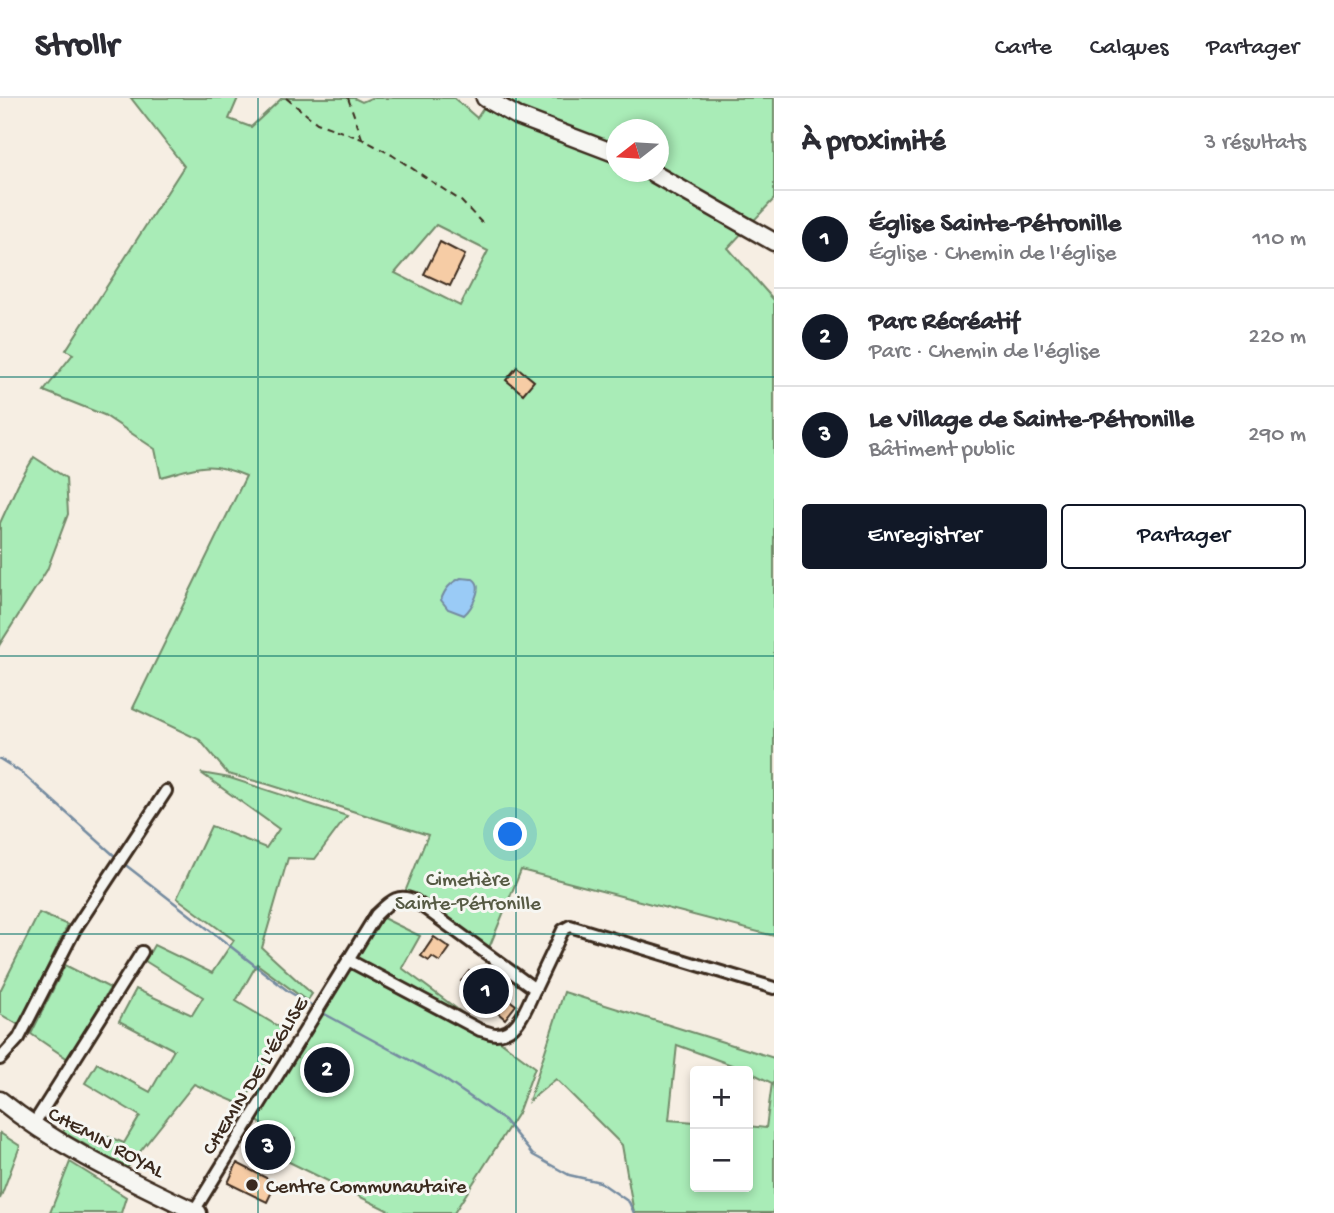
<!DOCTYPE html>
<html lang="fr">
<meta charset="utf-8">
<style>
:root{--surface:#fff;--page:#f2f2f3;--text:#2b2b33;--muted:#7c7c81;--line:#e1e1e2;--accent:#111827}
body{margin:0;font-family:"Gochi Hand",sans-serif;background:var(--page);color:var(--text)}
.controls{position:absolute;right:21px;bottom:21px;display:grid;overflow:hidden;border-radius:7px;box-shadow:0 4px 10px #0003}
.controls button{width:63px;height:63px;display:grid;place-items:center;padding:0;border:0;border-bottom:2px solid var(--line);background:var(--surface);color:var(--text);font:35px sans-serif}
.compass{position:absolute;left:606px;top:21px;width:63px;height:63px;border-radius:50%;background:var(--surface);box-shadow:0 4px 10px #0003;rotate:253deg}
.you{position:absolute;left:511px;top:737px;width:24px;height:24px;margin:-18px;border:5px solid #fff;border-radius:50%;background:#1a73e8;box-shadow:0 0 0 10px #1a73e833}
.badge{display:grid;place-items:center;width:46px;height:46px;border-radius:50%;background:var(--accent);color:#fff;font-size:23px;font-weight:700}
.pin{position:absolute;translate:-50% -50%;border:4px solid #fff;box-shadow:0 2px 7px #0006}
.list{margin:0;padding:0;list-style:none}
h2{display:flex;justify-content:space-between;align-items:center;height:91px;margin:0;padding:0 28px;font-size:30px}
h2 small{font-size:23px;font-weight:400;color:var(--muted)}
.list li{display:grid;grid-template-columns:46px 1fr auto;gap:21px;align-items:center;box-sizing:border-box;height:98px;padding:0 28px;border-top:2px solid var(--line)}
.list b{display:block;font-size:26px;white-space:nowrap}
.list p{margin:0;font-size:23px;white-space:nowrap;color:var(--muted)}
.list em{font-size:23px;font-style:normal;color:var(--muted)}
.actions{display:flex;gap:14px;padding:21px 28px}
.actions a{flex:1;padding:16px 0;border:2px solid var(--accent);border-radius:7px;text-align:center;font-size:24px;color:var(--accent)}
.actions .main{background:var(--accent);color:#fff}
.map{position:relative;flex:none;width:774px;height:1115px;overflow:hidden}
header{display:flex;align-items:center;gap:42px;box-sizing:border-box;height:98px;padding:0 35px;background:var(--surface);border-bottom:2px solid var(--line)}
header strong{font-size:33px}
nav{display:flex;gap:38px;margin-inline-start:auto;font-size:24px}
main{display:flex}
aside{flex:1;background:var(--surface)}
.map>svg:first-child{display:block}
.green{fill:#a9ecb7;stroke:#728b6a;stroke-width:2;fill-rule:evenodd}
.water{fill:#9acbf6;stroke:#748ba0;stroke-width:2}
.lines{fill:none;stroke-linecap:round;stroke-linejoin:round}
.stream{stroke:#748ba0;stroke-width:2.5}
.building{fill:#f6cca5;stroke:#3b2a1e;stroke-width:2}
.street-casing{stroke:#3b2a1e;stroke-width:16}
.secondary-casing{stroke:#3b2a1e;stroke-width:21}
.path{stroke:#3b2a1e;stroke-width:2;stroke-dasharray:7 5;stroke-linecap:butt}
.street{stroke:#f6f6f2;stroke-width:10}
.secondary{stroke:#f6f6f2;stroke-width:16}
.grid{fill:none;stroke:#0f766e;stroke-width:2;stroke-opacity:0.55}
.poi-dot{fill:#3b2a1e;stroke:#f6f6f2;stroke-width:2.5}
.labels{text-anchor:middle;stroke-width:6;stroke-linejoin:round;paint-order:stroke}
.park-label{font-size:21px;fill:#565a44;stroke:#f6f6f2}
.street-label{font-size:21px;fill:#3b2a1e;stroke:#f6f6f2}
.poi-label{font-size:21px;fill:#3b2a1e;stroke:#f6f6f2;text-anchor:start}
</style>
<header>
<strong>Strollr</strong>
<nav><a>Carte</a><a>Calques</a><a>Partager</a></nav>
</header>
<main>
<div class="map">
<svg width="774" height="1115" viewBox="0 0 774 1115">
<rect width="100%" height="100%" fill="#f6eee3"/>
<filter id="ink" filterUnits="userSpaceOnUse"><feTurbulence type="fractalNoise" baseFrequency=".0143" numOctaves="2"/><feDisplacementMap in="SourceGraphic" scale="14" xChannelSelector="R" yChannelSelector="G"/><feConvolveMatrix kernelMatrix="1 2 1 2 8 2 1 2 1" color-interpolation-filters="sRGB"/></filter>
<g filter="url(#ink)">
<!-- green -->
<g class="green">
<path d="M131 0H238L229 21 251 29 282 0H354L362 4 371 0H454L477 20 490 0H774V101L728 150 774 202V838L521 772 489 850 405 794 428 737 267 686 228 676 200 642 133 610 246 378C208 362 198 369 161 379L155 351 104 317 44 293 73 256 66 252 184 68ZM617 32H659V74H617ZM436 127 488 153 460 208 395 175Z"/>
<path d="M34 359 66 380 68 416 47 472 0 546V425L18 386Z"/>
<path d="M201 675 230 680 347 718 315 761 288 760 262 850 312 896 307 903 257 866 236 903 286 933 242 1007 194 986 127 1070 63 1034 69 1023 124 1045 140 1018 85 985 97 965 150 994 174 952 119 923 136 891 192 917 203 899 145 863 154 847 212 875 234 842 177 800 211 728 266 750 279 731Z"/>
<path d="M39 815 68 827 19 927 0 916V893Z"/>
<path d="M381 819 420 838 402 870 535 969 518 1015 454 1115H393L285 1062 295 1041 252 1021Z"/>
<path d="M65 867 110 890 68 961 31 936Z"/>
<path d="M564 894 774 960V1115H634L622 1047 556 981 529 1003ZM677 947 748 973 772 985 766 1030 748 1028V1089H695V1024L669 1022Z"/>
<path d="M0 1035 20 1048 0 1101Z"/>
<path d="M70 1064 126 1099 121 1115H50Z"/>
</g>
<!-- water -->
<path class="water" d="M461 480C463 480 471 481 473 481 485 488 471 511 464 517L448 511 441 502C445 491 450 485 461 480Z"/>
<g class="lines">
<!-- stream -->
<g class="stream">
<path d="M0 661 22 675 117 760"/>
<path d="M123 765 288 893 316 910"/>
<path d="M321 914 441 979 504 1022 533 1057 569 1077 600 1084 629 1104 634 1115"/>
</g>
</g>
<!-- building -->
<g class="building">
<path d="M440 144 465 157 450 188 424 176Z"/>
<path d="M517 269 534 283 523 296 506 282Z"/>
<path d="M434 839 450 850 440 864 432 859 429 863 421 858Z"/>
<path d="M469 873 516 907 505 921 461 883Z"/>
<path d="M271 1037 283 1043 277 1054 283 1057 278 1067 259 1057Z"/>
<path d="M237 1065 276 1085 267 1104 228 1085Z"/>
</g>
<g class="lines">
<defs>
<g id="street">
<path d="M348 862 480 932C485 933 491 936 496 936 519 936 527 907 535 891"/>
<path d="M0 961 19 940 75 831 166 693"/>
<path d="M33 1027 142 854"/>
<path d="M194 1113 376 817C389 805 397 794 415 803L535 891 563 832 570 828 774 890"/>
</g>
<g id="secondary">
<path d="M485 0 517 18 617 56"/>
<path d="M651 74 774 144"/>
<path d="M0 1002C59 1050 130 1082 198 1115"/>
</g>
</defs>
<!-- street casing -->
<use href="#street" class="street-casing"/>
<!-- secondary casing -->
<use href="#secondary" class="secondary-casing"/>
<!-- path -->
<g class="path">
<path d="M286 0 317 25 362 41 392 57 461 103 483 126"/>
<path d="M348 0 362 40"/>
</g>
<!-- street -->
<use href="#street" class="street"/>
<!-- secondary -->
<use href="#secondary" class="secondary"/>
</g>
</g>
<!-- grid -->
<path class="grid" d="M258 0V1115M516 0V1115M0 279H774M0 558H774M0 836H774"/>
<!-- markers -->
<circle class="poi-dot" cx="252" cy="1087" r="7"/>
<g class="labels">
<!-- park labels -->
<g class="park-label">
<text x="468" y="787">Cimetière<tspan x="468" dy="24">Sainte-Pétronille</tspan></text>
</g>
<!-- street labels -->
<g class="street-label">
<text transform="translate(254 977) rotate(-58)" y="7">CHEMIN DE L'ÉGLISE</text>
<text transform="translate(107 1043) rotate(28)" y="7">CHEMIN ROYAL</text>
</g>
<!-- poi labels -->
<g class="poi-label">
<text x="266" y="1094">Centre Communautaire</text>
</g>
</g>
</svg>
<div class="controls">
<button>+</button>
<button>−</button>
</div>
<svg class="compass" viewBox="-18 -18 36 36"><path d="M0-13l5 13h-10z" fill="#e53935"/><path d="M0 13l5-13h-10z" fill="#7c7c81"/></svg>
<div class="you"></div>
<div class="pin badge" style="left:486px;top:893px">1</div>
<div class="pin badge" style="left:327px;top:972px">2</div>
<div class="pin badge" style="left:268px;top:1049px">3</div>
</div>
<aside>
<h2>À proximité<small>3 résultats</small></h2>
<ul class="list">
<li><span class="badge">1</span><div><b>Église Sainte-Pétronille</b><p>Église · Chemin de l'église</p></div><em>110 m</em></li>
<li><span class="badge">2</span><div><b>Parc Récréatif</b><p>Parc · Chemin de l'église</p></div><em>220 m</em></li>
<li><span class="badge">3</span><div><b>Le Village de Sainte-Pétronille</b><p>Bâtiment public</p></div><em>290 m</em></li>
</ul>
<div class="actions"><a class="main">Enregistrer</a><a>Partager</a></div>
</aside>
</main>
